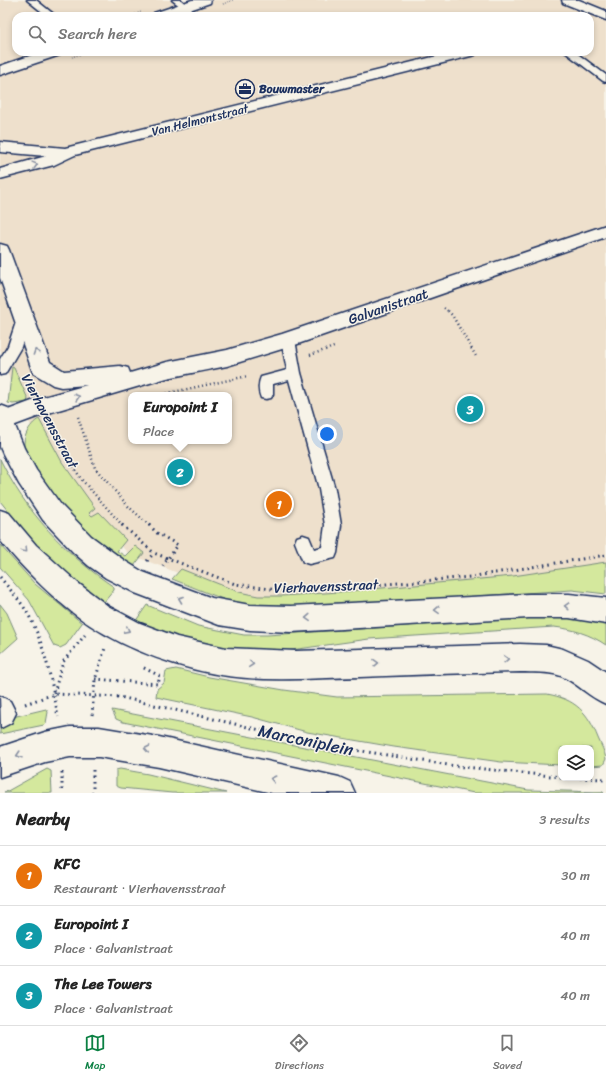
<!DOCTYPE html>
<meta charset="utf-8">
<style>
:root{--surface:#fff;--page:#f2f2f2;--text:#222;--muted:#767676;--line:#e0e0e0;--accent:#0b8043}
body{margin:0;font-family:Sriracha,sans-serif;background:var(--page);color:var(--text)}
.controls{position:absolute;right:12px;bottom:12px;display:grid;overflow:hidden;border-radius:8px;box-shadow:0 2px 6px #0003}
.controls button{width:36px;height:36px;display:grid;place-items:center;padding:0;border:0;border-bottom:1px solid var(--line);background:var(--surface);color:var(--text);font:20px sans-serif}
.you{position:absolute;left:327px;top:434px;width:14px;height:14px;margin:-10px;border:3px solid #fff;border-radius:50%;background:#1a73e8;box-shadow:0 0 0 6px #1a73e833}
.badge{display:grid;place-items:center;width:26px;height:26px;border-radius:50%;background:var(--accent);color:#fff;font-size:13px;font-weight:700}
.pin{position:absolute;translate:-50% -50%;border:2px solid #fff;box-shadow:0 1px 4px #0006}
.popup{position:absolute;left:128px;top:392px;width:104px;height:52px;box-sizing:border-box;display:grid;place-content:center;border-radius:8px;background:var(--surface);filter:drop-shadow(0 1px 3px #0005);font-size:13px;white-space:nowrap;color:var(--muted)}
.popup b{font-size:15px;color:var(--text)}
.popup::after{content:'';position:absolute;left:50%;top:100%;margin-left:-8px;border:8px solid transparent;border-top-color:var(--surface)}
.list{margin:0;padding:0;list-style:none}
h2{display:flex;justify-content:space-between;align-items:center;height:52px;margin:0;padding:0 16px;font-size:17px}
h2 small{font-size:13px;font-weight:400;color:var(--muted)}
.list li{display:grid;grid-template-columns:26px 1fr auto;gap:12px;align-items:center;box-sizing:border-box;height:60px;padding:0 16px;border-top:1px solid var(--line)}
.list b{display:block;font-size:15px;white-space:nowrap}
.list p{margin:0;font-size:13px;white-space:nowrap;color:var(--muted)}
.list em{font-size:13px;font-style:normal;color:var(--muted)}
.icon{flex:none;width:22px;height:22px;fill:none;stroke:currentColor;stroke-width:2;stroke-linecap:round;stroke-linejoin:round}
.map{position:relative;flex:none;width:606px;height:793px;overflow:hidden}
.search{position:absolute;background:var(--surface);box-shadow:0 2px 6px #0003;left:12px;right:12px;top:12px;height:44px;display:flex;align-items:center;gap:10px;box-sizing:border-box;padding:0 14px;border-radius:12px;color:var(--muted);font-size:15px}
.sheet{height:232px;background:var(--surface)}
nav{display:flex;justify-content:space-around;align-items:center;box-sizing:border-box;height:56px;border-top:1px solid var(--line);background:var(--surface);font-size:11px;color:var(--muted)}
nav a{display:grid;justify-items:center;gap:2px}
nav .on{color:var(--accent)}
.map>svg:first-child{display:block}
.built{fill:#eee0cc;fill-rule:evenodd}
.green{fill:#d4e89d;stroke:#788c7e}
.lines{fill:none;stroke-linecap:round;stroke-linejoin:round}
.lane-casing{stroke:#1b2f5e;stroke-width:3}
.street-casing{stroke:#1b2f5e;stroke-width:3}
.secondary-casing{stroke:#1b2f5e;stroke-width:3}
.path-far3{stroke:#1b2f5e;stroke-width:1.5;stroke-dasharray:0.5 2;stroke-linecap:butt}
.path-far2{stroke:#1b2f5e;stroke-width:2;stroke-dasharray:1 2.5;stroke-linecap:butt}
.path-far1{stroke:#1b2f5e;stroke-width:2.5;stroke-dasharray:1 3;stroke-linecap:butt}
.path{stroke:#1b2f5e;stroke-width:3;stroke-dasharray:1.5 4;stroke-linecap:butt}
.lane{fill:#f7f3e8;fill-rule:evenodd}
.street{fill:#f7f3e8;fill-rule:evenodd}
.secondary{fill:#f7f3e8;fill-rule:evenodd}
.oneway{stroke:#8991a3}
.labels{text-anchor:middle;stroke-width:3;stroke-linejoin:round;paint-order:stroke}
.far-poi-label{font-size:12px;font-weight:bold;fill:#1b2f5e;stroke:#f7f3e8;text-anchor:start}
.far-street-label{font-size:12px;fill:#1b2f5e;stroke:#f7f3e8}
.street-label{font-size:14px;fill:#1b2f5e;stroke:#f7f3e8}
.near-street-label{font-size:17px;fill:#1b2f5e;stroke:#f7f3e8}
</style>
<div class="map">
<svg width="606" height="793" viewBox="0 0 606 793">
<rect width="100%" height="100%" fill="#f7f3e8"/>
<filter id="ink" filterUnits="userSpaceOnUse"><feTurbulence type="fractalNoise" baseFrequency=".025" numOctaves="2"/><feDisplacementMap in="SourceGraphic" scale="8" xChannelSelector="R" yChannelSelector="G"/><feConvolveMatrix kernelMatrix="1 2 1 2 8 2 1 2 1" color-interpolation-filters="sRGB"/></filter>
<g filter="url(#ink)">
<!-- built -->
<path class="built" d="M0 0H606V580L245 599 129 554 67 492 14 394 0 348ZM16 16H590V52H16ZM131 395H229V441H131Z"/>
<!-- green -->
<g class="green">
<path d="M12 367 14 368 28 399 27 402 13 404 8 403Z"/>
<path d="M39 419 62 462 95 508 89 513 92 516 99 512 126 540 117 551 125 556 135 546 144 553 134 566H132C116 556 102 545 88 533 68 516 33 475 25 451 21 440 29 424 39 419Z"/>
<path d="M0 459C25 511 66 555 114 587V590L104 602 76 583 58 566 28 536 0 501Z"/>
<path d="M0 545 35 584 82 623 66 645 60 648 54 646 29 600 0 567Z"/>
<path d="M606 562V594L572 590 304 607 246 605 228 601 172 579 181 569 239 592 258 596H282L339 592 513 576Z"/>
<path d="M0 604 7 613 18 638 0 654Z"/>
<path d="M147 605 198 626 244 635H267L559 616 606 623V645C590 634 572 629 554 627L369 639 284 651 251 654 173 638 135 622Z"/>
<path d="M176 669 209 677 284 690 337 697 547 694C575 699 588 712 598 738 601 745 605 752 606 759L603 765 591 766V748H561V765L501 762 394 747 307 732 252 717 156 697 157 689 164 683 166 671Z"/>
<path d="M46 709 48 712 46 723 44 725 0 734V720Z"/>
<path d="M112 710 528 790 603 792 604 793H474L123 722 116 719Z"/>
<path d="M47 769 51 771 52 793H4Z"/>
<path d="M120 769 148 774 226 793H172L121 788 116 786V770Z"/>
</g>
<g class="lines">
<defs>
<g id="lane">
<path d="M27 0H36L56 16H47Z"/>
<path d="M172 0H181L189 7 185 10Z"/>
<path d="M565 52H575L606 75V82L603 81Z"/>
<path d="M24 311 29 313 30 316 21 347 5 374 0 375V359L8 346 19 313Z"/>
<path d="M288 335 293 337 295 340 301 373 335 489 341 525 337 553 335 558 309 564 303 562 295 542 297 537 303 535 309 537 314 549 322 547 325 525 319 489 289 380 273 384V394L271 398 266 399 261 398C258 392 258 383 261 377L287 370 281 340 283 337Z"/>
</g>
<g id="street">
<path d="M192 0H211L210 3 172 16H152L154 13Z"/>
<path d="M562 0H579L606 11V20L563 3Z"/>
<path d="M41 52H62L60 55 0 75V66Z"/>
<path d="M453 52H477L475 55 75 155 54 165 0 179V169L46 156 0 152V142L65 148Z"/>
<path d="M606 225V237L295 345 227 366 167 378 45 414 10 427 0 429V413L40 398 87 385 61 387 53 385 33 373 0 278V244L7 246 9 250 50 362 64 371 120 366 128 368 130 373 167 362 227 350 282 334Z"/>
<path d="M0 696 10 701 16 713 11 723 1 728Z"/>
</g>
<g id="secondary">
<path d="M0 405 8 408 24 448 36 470 61 505 91 536 125 561 143 572 212 598 250 605 291 606 529 594H569L606 598V624L569 618H529L291 632 250 630 219 625 135 593 106 578 89 566 73 552 43 520 19 484 3 454 0 447Z"/>
<path d="M0 510 9 513 36 545 78 583 108 606 140 623 177 637 226 648 296 651 520 644 546 645 563 649 588 660 606 672V704C589 697 577 683 561 676 548 671 533 673 520 672 467 673 413 675 360 677 316 678 271 682 228 676 183 670 128 650 90 625 58 604 24 570 0 540Z"/>
<path d="M70 727H99L159 737 339 777 350 782 355 793H272L159 767 99 757H70L45 762 0 777V747L45 732Z"/>
</g>
</defs>
<!-- lane casing -->
<use href="#lane" class="lane-casing"/>
<!-- street casing -->
<use href="#street" class="street-casing"/>
<!-- secondary casing -->
<use href="#secondary" class="secondary-casing"/>
<!-- path-far3 -->
<g class="path-far3">
<path d="M223 4 233 0"/>
<path d="M131 16 141 12"/>
<path d="M72 57 87 52"/>
</g>
<!-- path-far2 -->
<path class="path-far2" d="M444 308 449 312"/>
<!-- path-far1 -->
<g class="path-far1">
<path d="M448 311 452 315 477 358"/>
<path d="M310 355 334 347"/>
<path d="M159 395 248 376"/>
<path d="M78 417 95 468 128 506 150 526"/>
<path d="M49 425 81 479 123 526"/>
</g>
<!-- path -->
<g class="path">
<path d="M122 525 154 553 235 584 278 590 327 589 470 577 606 555"/>
<path d="M149 525 157 533 178 545 162 567"/>
<path d="M147 561 154 553"/>
<path d="M0 577C9 589 21 601 28 614 45 644 52 683 58 717"/>
<path d="M95 679 158 684 160 676 142 667"/>
<path d="M54 693 63 662 85 635"/>
<path d="M25 704 54 694 120 697 324 745 455 766 561 777"/>
<path d="M92 715 95 680 105 648"/>
<path d="M93 770V793"/>
<path d="M62 772V793"/>
<path d="M580 778 606 779"/>
</g>
<!-- lane -->
<use href="#lane" class="lane"/>
<!-- street -->
<use href="#street" class="street"/>
<!-- secondary -->
<use href="#secondary" class="secondary"/>
</g>
<!-- one-way arrows -->
<defs><path id="oneway-chevron" d="M-2-3.5L2.5 0L-2 3.5" fill="none" stroke-width="1.6" stroke-linecap="round" stroke-linejoin="round"/></defs>
<g class="oneway">
<use href="#oneway-chevron" transform="translate(35 165) rotate(-15)"/>
<use href="#oneway-chevron" transform="translate(36 352) rotate(-109)"/>
<use href="#oneway-chevron" transform="translate(77 397) rotate(-16)"/>
<use href="#oneway-chevron" transform="translate(25 550) rotate(45)"/>
<use href="#oneway-chevron" transform="translate(181 599) rotate(-159)"/>
<use href="#oneway-chevron" transform="translate(567 606) rotate(-176)"/>
<use href="#oneway-chevron" transform="translate(437 610) rotate(177)"/>
<use href="#oneway-chevron" transform="translate(308 618) rotate(177)"/>
<use href="#oneway-chevron" transform="translate(127 630) rotate(26)"/>
<use href="#oneway-chevron" transform="translate(506 659) rotate(-2)"/>
<use href="#oneway-chevron" transform="translate(376 663) rotate(-2)"/>
<use href="#oneway-chevron" transform="translate(251 664) rotate(5)"/>
<use href="#oneway-chevron" transform="translate(147 749) rotate(-169)"/>
<use href="#oneway-chevron" transform="translate(19 755) rotate(162)"/>
<use href="#oneway-chevron" transform="translate(273 779) rotate(-167)"/>
</g>
</g>
<!-- icons -->
<defs>
<symbol id="office-ring" viewBox="-11 -11 22 22"><circle r="9.5" fill="#f7f3e8" stroke="#1b2f5e" stroke-width="1.5"/><path d="M-6-3h4V-5.5h4V-3h4V5H-6ZM-1-4.5V-3h2v-1.5ZM-6 0V1H6V0Z" fill="#1b2f5e"/></symbol>
</defs>
<g fill-rule="evenodd">
<use href="#office-ring" x="234" y="78" width="22" height="22"/>
</g>
<g class="labels">
<!-- far-poi labels -->
<g class="far-poi-label">
<text x="259" y="93">Bouwmaster</text>
</g>
<!-- far-street labels -->
<g class="far-street-label">
<text transform="translate(200 120) rotate(-14)" y="4">Van Helmontstraat</text>
</g>
<!-- street labels -->
<g class="street-label">
<text transform="translate(388 306) rotate(-19)" y="5">Galvanistraat</text>
<text transform="translate(50 421) rotate(62)" y="5">Vierhavensstraat</text>
<text transform="translate(326 586) rotate(-2)" y="5">Vierhavensstraat</text>
</g>
<!-- near-street labels -->
<g class="near-street-label">
<text transform="translate(306 740) rotate(12)" y="6">Marconiplein</text>
</g>
</g>
</svg>
<div class="controls">
<button><svg class="icon" aria-label="layers" viewBox="0 0 24 24"><path d="M12 4l9 5-9 5-9-5zM3 14l9 5 9-5"/></svg></button>
</div>
<div class="you"></div>
<div class="pin badge" style="left:279px;top:504px;background:#e8710a">1</div>
<div class="pin badge" style="left:180px;top:472px;background:#0f9aa8">2</div>
<div class="popup"><b>Europoint I</b>Place</div>
<div class="pin badge" style="left:470px;top:409px;background:#0f9aa8">3</div>
<div class="search"><svg class="icon" aria-label="search" viewBox="0 0 24 24"><circle cx="10" cy="10" r="6"/><path d="M15 15l6 6"/></svg>Search here</div>
</div>
<section class="sheet">
<h2>Nearby<small>3 results</small></h2>
<ul class="list">
<li><span class="badge" style="background:#e8710a">1</span><div><b>KFC</b><p>Restaurant · Vierhavensstraat</p></div><em>30 m</em></li>
<li><span class="badge" style="background:#0f9aa8">2</span><div><b>Europoint I</b><p>Place · Galvanistraat</p></div><em>40 m</em></li>
<li><span class="badge" style="background:#0f9aa8">3</span><div><b>The Lee Towers</b><p>Place · Galvanistraat</p></div><em>40 m</em></li>
</ul>
</section>
<nav>
<a class="on"><svg class="icon" aria-label="map" viewBox="0 0 24 24"><path d="M3 6l6-2 6 2 6-2v14l-6 2-6-2-6 2zM9 4v14M15 6v14"/></svg>Map</a>
<a><svg class="icon" aria-label="directions" viewBox="0 0 24 24"><path d="M12 3l9 9-9 9-9-9zM9 14v-3h6M13 9l2 2-2 2"/></svg>Directions</a>
<a><svg class="icon" aria-label="saved" viewBox="0 0 24 24"><path d="M7 4h10v16l-5-4-5 4z"/></svg>Saved</a>
</nav>
